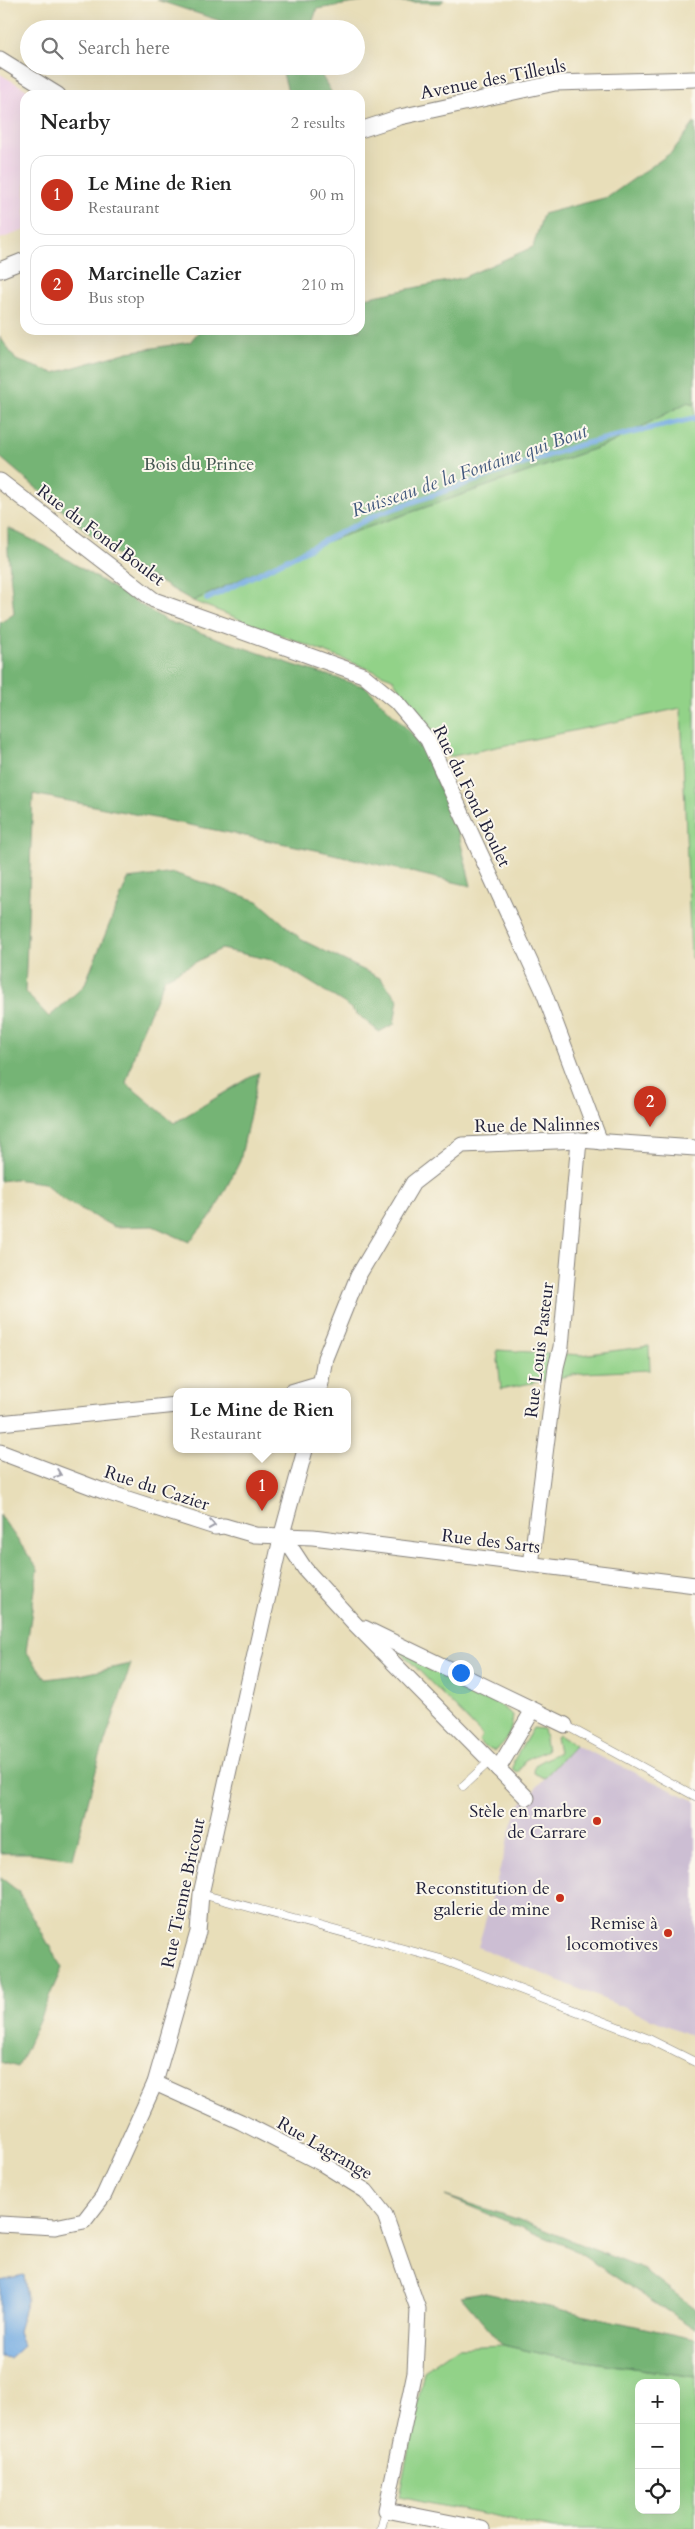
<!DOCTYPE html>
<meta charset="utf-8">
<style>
:root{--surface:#fff;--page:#f6f6f6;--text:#222;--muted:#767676;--line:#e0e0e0;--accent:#c8321e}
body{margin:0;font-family:Cardo,serif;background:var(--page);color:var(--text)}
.controls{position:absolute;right:15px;bottom:15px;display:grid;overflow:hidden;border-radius:10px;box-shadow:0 5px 20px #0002}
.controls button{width:45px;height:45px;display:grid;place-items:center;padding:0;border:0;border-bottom:1px solid var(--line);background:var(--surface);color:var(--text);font:25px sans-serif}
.you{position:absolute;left:460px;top:1672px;width:18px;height:18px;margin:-12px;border:4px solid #fff;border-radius:50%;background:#1a73e8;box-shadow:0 0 0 8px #1a73e833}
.badge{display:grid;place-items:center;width:32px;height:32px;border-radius:50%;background:var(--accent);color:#fff;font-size:16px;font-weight:700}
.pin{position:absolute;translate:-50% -41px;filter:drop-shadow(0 1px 2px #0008)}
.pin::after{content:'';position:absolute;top:26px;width:18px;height:15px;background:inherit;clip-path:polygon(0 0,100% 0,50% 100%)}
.popup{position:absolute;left:173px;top:1388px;width:178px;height:65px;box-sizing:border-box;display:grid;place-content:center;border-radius:10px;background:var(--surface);filter:drop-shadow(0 1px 4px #0005);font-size:16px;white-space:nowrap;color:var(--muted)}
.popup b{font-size:19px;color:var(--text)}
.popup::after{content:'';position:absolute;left:50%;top:100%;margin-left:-10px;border:10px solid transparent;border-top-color:var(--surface)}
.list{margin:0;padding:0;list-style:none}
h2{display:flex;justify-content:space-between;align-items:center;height:65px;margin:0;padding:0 20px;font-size:21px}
h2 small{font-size:16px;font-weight:400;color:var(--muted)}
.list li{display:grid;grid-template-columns:32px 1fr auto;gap:15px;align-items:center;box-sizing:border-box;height:80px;margin:0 10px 10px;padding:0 10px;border:1px solid var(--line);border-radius:15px}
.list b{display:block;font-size:19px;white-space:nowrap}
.list p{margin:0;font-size:16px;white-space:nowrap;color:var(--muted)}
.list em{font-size:16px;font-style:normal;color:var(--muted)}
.icon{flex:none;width:28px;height:28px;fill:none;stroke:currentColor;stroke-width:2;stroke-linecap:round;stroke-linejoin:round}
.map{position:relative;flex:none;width:695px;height:2529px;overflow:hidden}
.search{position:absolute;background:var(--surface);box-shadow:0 5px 20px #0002;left:20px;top:20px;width:345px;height:55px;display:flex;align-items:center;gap:12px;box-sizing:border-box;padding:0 18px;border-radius:28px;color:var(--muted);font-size:19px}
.panel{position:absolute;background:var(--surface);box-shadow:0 5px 20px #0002;left:20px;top:90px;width:345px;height:245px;border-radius:15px}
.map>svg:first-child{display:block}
.built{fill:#eed0e7}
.industrial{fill:#ccbed3}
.green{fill:#92d288;stroke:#5a7a62;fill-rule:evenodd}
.forest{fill:#75b474;stroke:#4c6b58}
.water{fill:#73abe2;stroke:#4a668e}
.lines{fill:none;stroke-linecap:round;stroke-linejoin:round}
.stream{stroke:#73abe2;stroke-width:5.5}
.lane-casing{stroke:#85807a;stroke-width:9}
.street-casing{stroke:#85807a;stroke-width:17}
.lane{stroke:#fff;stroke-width:8}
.street{stroke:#fff;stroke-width:15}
.oneway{stroke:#9c9ca7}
.poi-dot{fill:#c8321e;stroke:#fbf7ec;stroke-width:2}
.labels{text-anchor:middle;stroke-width:4;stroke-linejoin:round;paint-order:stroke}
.street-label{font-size:18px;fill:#22223b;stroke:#fbf7ec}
.park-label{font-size:18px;fill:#445752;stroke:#fbf7ec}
.poi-label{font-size:18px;fill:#22223b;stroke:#fbf7ec;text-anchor:end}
.water-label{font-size:19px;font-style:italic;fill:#42597e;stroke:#fbf7ec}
</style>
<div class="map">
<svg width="695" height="2529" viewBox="0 0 695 2529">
<rect width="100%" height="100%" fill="#fbf7ec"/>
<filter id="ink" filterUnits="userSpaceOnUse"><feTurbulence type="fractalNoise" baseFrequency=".02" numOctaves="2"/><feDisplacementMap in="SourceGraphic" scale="10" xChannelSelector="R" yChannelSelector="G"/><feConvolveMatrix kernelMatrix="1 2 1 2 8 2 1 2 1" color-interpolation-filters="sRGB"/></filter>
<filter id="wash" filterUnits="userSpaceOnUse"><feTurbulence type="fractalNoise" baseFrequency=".0096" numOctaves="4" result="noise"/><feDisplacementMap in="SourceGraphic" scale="20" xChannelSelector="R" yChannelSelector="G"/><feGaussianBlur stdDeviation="1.12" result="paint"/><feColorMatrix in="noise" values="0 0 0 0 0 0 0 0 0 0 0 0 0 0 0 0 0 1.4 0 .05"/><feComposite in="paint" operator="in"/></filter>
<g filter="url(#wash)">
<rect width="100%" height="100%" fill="#e8deb9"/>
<!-- built -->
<path class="built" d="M0 74 36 95H25V230L0 239Z"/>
<!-- industrial -->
<path class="industrial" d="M575 1745 695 1801V2037L478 1947 513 1822 520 1805Z"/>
<!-- green -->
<g class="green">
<path d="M688 402 695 404V958H691L681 708 449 757 392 678 193 601 308 548 611 443Z"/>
<path d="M649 1346 650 1370 583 1373 501 1389 497 1350 582 1355Z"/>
<path d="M395 1646 489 1697 513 1715C512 1730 507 1743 494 1751L483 1746 479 1741 482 1735 401 1652H394Z"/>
<path d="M533 1728 543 1729 547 1750 525 1760 518 1773 513 1770 514 1760Z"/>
<path d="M559 1735 575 1745 544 1778 534 1773 535 1765 559 1752 556 1737Z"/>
<path d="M503 2345 551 2356 695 2377V2529H554L399 2497 424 2371 458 2347ZM639 2383H676V2510H639Z"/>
</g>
<!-- forest -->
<g class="forest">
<path d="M157 0H444L441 3 368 1 317 9 310 29H245Z"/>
<path d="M281 66H316L333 95H289Z"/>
<path d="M695 122V404L688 402 611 443 308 548 193 601 130 565 90 534 0 457V337L16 360 54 373 128 352 190 342 200 330H360V299L462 278 533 247 543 214 608 197 672 152Z"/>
<path d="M8 528 45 546 167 621 294 665 366 687 420 742 458 831 471 886 316 850 33 794 25 992 49 1017 84 986 128 879 174 873 258 901 302 940 380 978 398 999 394 1024 379 1032 344 1003 276 961 221 949 165 978 139 1038 126 1083 174 1123 259 1072 240 1161 213 1214 189 1242 153 1226 114 1227 64 1200 44 1183 14 1179 0 1181V623L14 614 8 551Z"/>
<path d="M0 1515 38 1569 26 1651 46 1679 80 1675 131 1664 99 1759 73 1859 31 1853H0Z"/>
<path d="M0 1877 18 1891 62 1968 18 2067 0 2062Z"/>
<path d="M445 2196 517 2219 645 2270 695 2309V2329L571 2248Z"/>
<path d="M481 2292 695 2339V2377L551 2356 503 2345 461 2296Z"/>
</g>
<!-- water -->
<path class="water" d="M24 2275 27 2300 18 2331 23 2346 10 2358 0 2357V2280Z"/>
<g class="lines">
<!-- stream -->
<path class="stream" d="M207 599 378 514 579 445 695 418"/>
</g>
</g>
<g filter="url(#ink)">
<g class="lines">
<defs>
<g id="lane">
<path d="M565 1725 695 1796"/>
<path d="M463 1786 490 1761"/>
<path d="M201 1894 441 1959 649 2039 695 2062"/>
<path d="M381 2529 386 2510"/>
</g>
<g id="street">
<path d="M0 59 58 95"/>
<path d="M360 130 400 117 555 83 695 79"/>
<path d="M0 270 25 260"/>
<path d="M0 481 154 600 363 675 396 702 428 740 543 990 600 1142"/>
<path d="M291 1392 321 1383"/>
<path d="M319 1392 325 1358 358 1276 413 1183 462 1145 579 1140 695 1148"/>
<path d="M0 1423 177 1405"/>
<path d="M0 1452 103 1491 215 1527 224 1526 255 1535 313 1537 695 1585"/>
<path d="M282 1534 305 1569 354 1623 527 1798"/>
<path d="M531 1565 556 1367 561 1347 579 1140"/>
<path d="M364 1628 565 1725"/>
<path d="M498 1769 533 1710"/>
<path d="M155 2083 241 2122 321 2163 366 2191 385 2215 418 2309 415 2372 386 2510 482 2529"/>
<path d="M0 2224 55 2227 84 2221 104 2195 155 2083 198 1932 201 1894 282 1534 305 1450"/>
</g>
</defs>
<!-- lane casing -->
<use href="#lane" class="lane-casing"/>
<!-- street casing -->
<use href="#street" class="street-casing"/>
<!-- lane -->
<use href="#lane" class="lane"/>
<!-- street -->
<use href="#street" class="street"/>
</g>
<!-- one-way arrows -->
<defs><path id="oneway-chevron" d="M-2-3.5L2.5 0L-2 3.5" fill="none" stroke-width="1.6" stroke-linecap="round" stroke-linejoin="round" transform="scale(1.25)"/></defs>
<g class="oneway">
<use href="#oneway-chevron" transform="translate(58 1474) rotate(21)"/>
<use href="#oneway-chevron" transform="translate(212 1525) rotate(9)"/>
</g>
</g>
<!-- markers -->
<g class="poi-dot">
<circle cx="597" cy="1821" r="5"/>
<circle cx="560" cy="1898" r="5"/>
<circle cx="668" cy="1933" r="5"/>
</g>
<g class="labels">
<!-- street labels -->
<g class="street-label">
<text transform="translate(493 79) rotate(-11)" y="6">Avenue des Tilleuls</text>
<text transform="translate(101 535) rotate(37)" y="6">Rue du Fond Boulet</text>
<text transform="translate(472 796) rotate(64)" y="6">Rue du Fond Boulet</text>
<text transform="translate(537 1125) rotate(-1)" y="6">Rue de Nalinnes</text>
<text transform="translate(539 1350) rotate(-83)" y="6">Rue Louis Pasteur</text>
<text transform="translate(157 1488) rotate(18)" y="6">Rue du Cazier</text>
<text transform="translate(491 1541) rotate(7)" y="6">Rue des Sarts</text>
<text transform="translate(183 1893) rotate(-78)" y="6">Rue Tienne Bricout</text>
<text transform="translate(325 2148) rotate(30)" y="6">Rue Lagrange</text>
</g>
<!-- park labels -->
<g class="park-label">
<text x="199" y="470">Bois du Prince</text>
</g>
<!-- poi labels -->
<g class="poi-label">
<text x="587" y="1817">Stèle en marbre<tspan x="587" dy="21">de Carrare</tspan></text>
<text x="550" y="1894">Reconstitution de<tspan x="550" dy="21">galerie de mine</tspan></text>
<text x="658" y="1929">Remise à<tspan x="658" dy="21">locomotives</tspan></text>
</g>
<!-- water labels -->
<g class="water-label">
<text transform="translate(469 470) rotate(-19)" y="7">Ruisseau de la Fontaine qui Bout</text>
</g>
</g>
</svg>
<div class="controls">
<button>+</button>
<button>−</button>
<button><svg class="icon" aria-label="locate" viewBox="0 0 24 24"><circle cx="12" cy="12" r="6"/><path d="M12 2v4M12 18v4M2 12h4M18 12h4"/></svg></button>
</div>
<div class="you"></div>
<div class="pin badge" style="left:262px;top:1511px">1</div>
<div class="popup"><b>Le Mine de Rien</b>Restaurant</div>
<div class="pin badge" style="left:650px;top:1127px">2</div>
<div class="search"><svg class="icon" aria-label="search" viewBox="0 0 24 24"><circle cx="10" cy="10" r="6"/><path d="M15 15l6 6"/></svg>Search here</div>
<section class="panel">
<h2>Nearby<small>2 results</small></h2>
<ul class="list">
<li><span class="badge">1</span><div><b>Le Mine de Rien</b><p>Restaurant</p></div><em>90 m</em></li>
<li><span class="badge">2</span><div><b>Marcinelle Cazier</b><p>Bus stop</p></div><em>210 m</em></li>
</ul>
</section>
</div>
